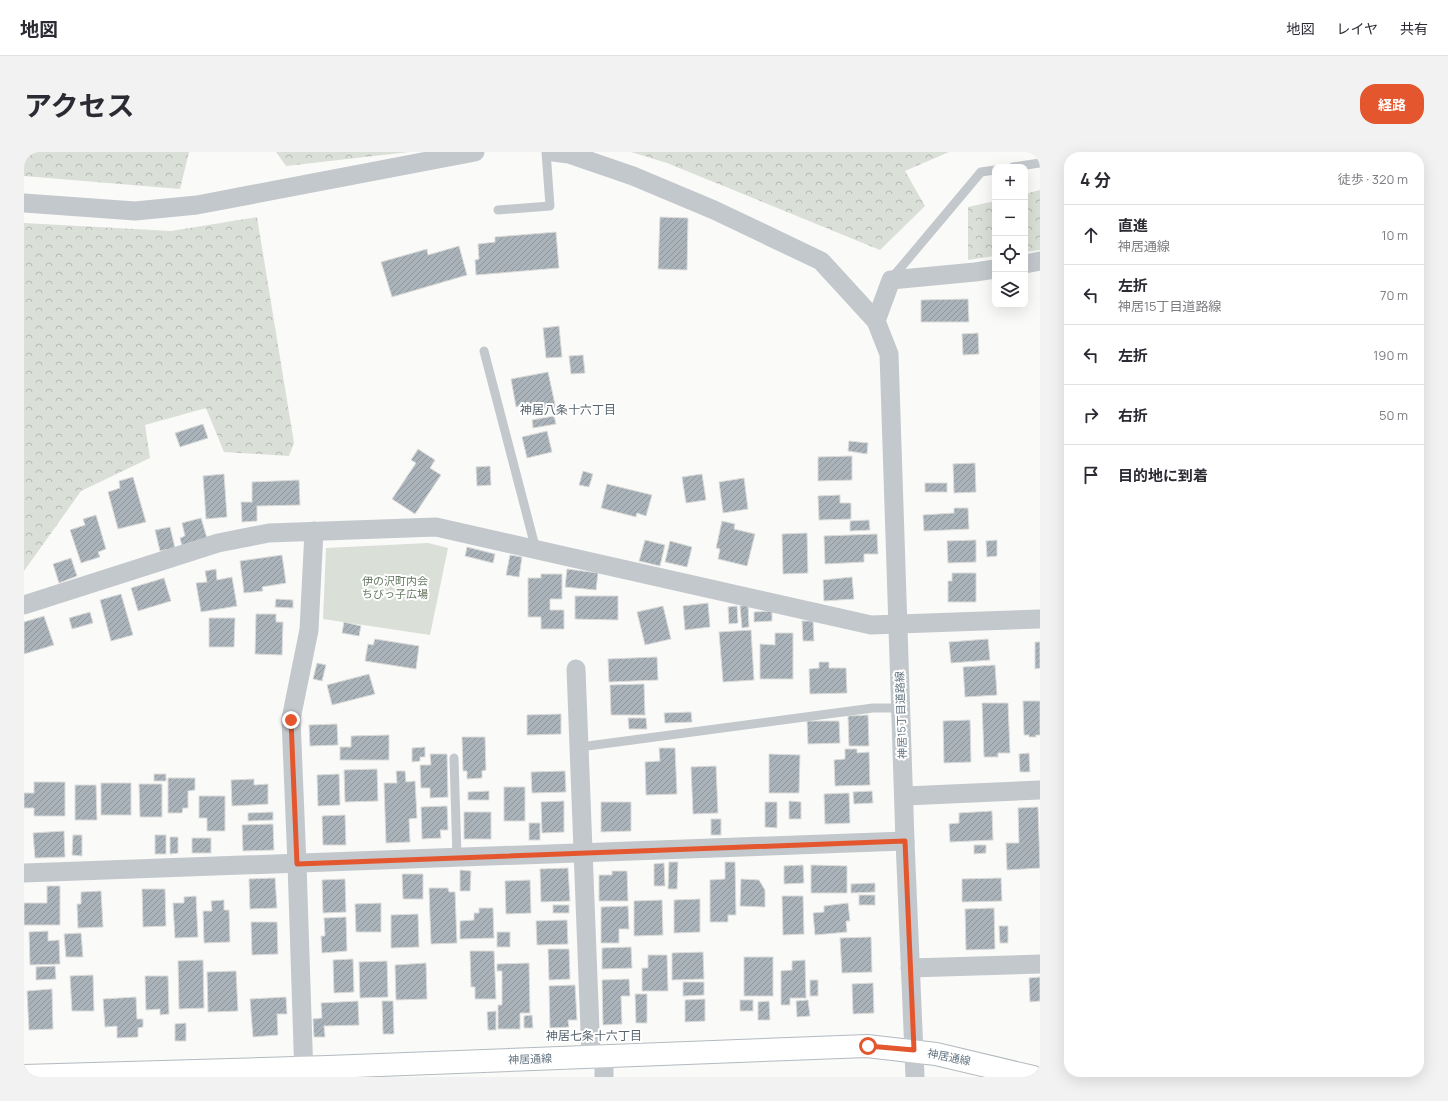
<!DOCTYPE html>
<html lang="ja">
<meta charset="utf-8">
<style>
:root{--surface:#fff;--page:#f2f2f3;--text:#2b2b33;--muted:#7c7c81;--line:#e1e1e2;--accent:#e4572e}
body{margin:0;font-family:Manrope,"Noto Sans JP",sans-serif;background:var(--page);color:var(--text)}
.controls{position:absolute;right:12px;top:12px;display:grid;overflow:hidden;border-radius:8px;box-shadow:0 4px 16px #0002}
.controls button{width:36px;height:36px;display:grid;place-items:center;padding:0;border:0;border-bottom:1px solid var(--line);background:var(--surface);color:var(--text);font:20px sans-serif}
.stop{position:absolute;width:12px;height:12px;margin:-9px;border:3px solid #e4572e;border-radius:50%;background:#fff}
.stop.end{background:#e4572e;border-color:#fff;box-shadow:0 1px 4px #0008}
.list{margin:0;padding:0;list-style:none}
h2{display:flex;justify-content:space-between;align-items:center;height:52px;margin:0;padding:0 16px;font-size:17px}
h2 small{font-size:13px;font-weight:400;color:var(--muted)}
.list li{display:grid;grid-template-columns:26px 1fr auto;gap:12px;align-items:center;box-sizing:border-box;height:60px;padding:0 16px;border-top:1px solid var(--line)}
.list b{display:block;font-size:15px;white-space:nowrap}
.list p{margin:0;font-size:13px;white-space:nowrap;color:var(--muted)}
.list em{font-size:13px;font-style:normal;color:var(--muted)}
.icon{flex:none;width:22px;height:22px;fill:none;stroke:currentColor;stroke-width:2;stroke-linecap:round;stroke-linejoin:round}
.map{position:relative;flex:none;width:1016px;height:925px;overflow:hidden;border-radius:16px}
header{display:flex;align-items:center;gap:24px;box-sizing:border-box;height:56px;padding:0 20px;background:var(--surface);border-bottom:1px solid var(--line)}
header strong{font-size:19px}
nav{display:flex;gap:22px;margin-inline-start:auto;font-size:14px}
.intro{display:flex;align-items:center;justify-content:space-between;box-sizing:border-box;height:96px;padding:0 24px}
h1{margin:0;font-size:28px}
.button{padding:10px 18px;border-radius:16px;background:var(--accent);color:#fff;font-size:14px;font-weight:700}
main{display:flex;gap:24px;padding:0 24px}
aside{flex:1;background:var(--surface);border-radius:16px;box-shadow:0 4px 16px #0002}
.map>svg:first-child{display:block}
.forest{fill:url(#forest-crowns)}
.park{fill:#dadfd7}
.building{fill:url(#building-hatch);stroke:#dcdcda}
.lines{fill:none;stroke-linecap:round;stroke-linejoin:round}
.secondary-casing{stroke:#b3babf;stroke-width:24}
.lane{stroke:#c3c8cc;stroke-width:9}
.street{stroke:#c3c8cc;stroke-width:19}
.secondary{stroke:#fff;stroke-width:22}
.route{stroke:#e4572e;stroke-width:5}
.labels{text-anchor:middle;stroke-width:4;stroke-linejoin:round;paint-order:stroke}
.park-label{font-size:11px;fill:#687a64;stroke:#fff}
.street-label{font-size:11px;fill:#657683;stroke:#fff}
.neighbourhood-label{font-size:12px;fill:#57646e;stroke:#fff}
</style>
<header>
<strong>地図</strong>
<nav><a>地図</a><a>レイヤ</a><a>共有</a></nav>
</header>
<div class="intro"><h1>アクセス</h1><a class="button">経路</a></div>
<main>
<div class="map">
<svg width="1016" height="925" viewBox="0 0 1016 925">
<defs>
<pattern id="forest-crowns" width="20" height="18" patternUnits="userSpaceOnUse"><rect width="20" height="18" fill="#dadfd7"/><path d="M2 6a3 3 0 1 1 6 0M12 15a3 3 0 1 1 6 0" fill="none" stroke="#b4b9b4"/></pattern>
<pattern id="building-hatch" width="6" height="6" patternUnits="userSpaceOnUse"><rect width="6" height="6" fill="#aab3b9"/><path d="M-1 1l2-2M0 6l6-6M5 7l2-2" fill="none" stroke="#8e969c"/></pattern>
</defs>
<rect width="100%" height="100%" fill="#fafaf8"/>
<!-- forest -->
<g class="forest">
<path d="M3 0H165L156 37 0 24V9Z"/>
<path d="M252 0H385L262 14Z"/>
<path d="M607 0H925L881 19 901 54 856 98 643 11Z"/>
<path d="M1016 38V98L1001 100V42Z"/>
<path d="M971 49V104L944 108V55Z"/>
<path d="M233 65 270 291 265 304 200 300 182 256 121 273 126 306 57 339 0 419V71L147 79Z"/>
</g>
<!-- park -->
<path class="park" d="M404 391 424 396 406 483 299 467 302 396Z"/>
<!-- building -->
<g class="building">
<path d="M636 65 664 66 663 118 634 117Z"/>
<path d="M532 80 535 116 452 123 451 108 455 107 454 92 471 90V85Z"/>
<path d="M435 94 443 123 368 145 357 110 403 97 404 103Z"/>
<path d="M944 147 945 170H897V148Z"/>
<path d="M535 174 538 205 522 206 519 176Z"/>
<path d="M954 181 955 202 939 203 938 182Z"/>
<path d="M559 203 561 221 547 222 545 204Z"/>
<path d="M524 220 532 257 513 261 511 251 492 255 487 227Z"/>
<path d="M530 264 532 272 509 276 508 268Z"/>
<path d="M179 272 184 286 156 295 151 281Z"/>
<path d="M523 279 528 300 503 306 498 285Z"/>
<path d="M825 289 844 291 843 302 824 299Z"/>
<path d="M394 297 411 308 406 316 417 323 391 362 368 347 392 311 387 308Z"/>
<path d="M828 304V328L794 329V305Z"/>
<path d="M951 311 952 340 930 341 929 312Z"/>
<path d="M466 314 467 333 453 334 452 315Z"/>
<path d="M559 319 569 322 565 335 555 333Z"/>
<path d="M200 322 203 365 182 367 179 324Z"/>
<path d="M678 322 682 348 662 351 658 325Z"/>
<path d="M109 325 122 370 94 377 84 340 96 336 95 329Z"/>
<path d="M720 326 724 357 699 361 695 330Z"/>
<path d="M275 328 276 353 233 354V369L218 370 217 350H228V330Z"/>
<rect x="901" y="331" width="22" height="9"/>
<path d="M583 332 628 343 622 364 613 361 612 365 577 356Z"/>
<path d="M816 343V351H827V367L795 368 794 344Z"/>
<path d="M930 356H944L945 377 900 379 899 363 930 361Z"/>
<path d="M72 363 82 397 74 400 76 405 57 411 46 378 61 373 59 367Z"/>
<path d="M177 366 183 386 158 394 156 386 161 384 158 371Z"/>
<path d="M845 368 846 378 826 379V369Z"/>
<path d="M698 369 711 372 710 377 731 382 723 414 694 407 696 397 692 396Z"/>
<path d="M146 375 151 396 136 399 131 378Z"/>
<path d="M783 381 784 421 759 422 758 382Z"/>
<path d="M853 382 854 402H840V410L801 412 800 384Z"/>
<path d="M621 388 641 393 636 414 615 409Z"/>
<path d="M952 388V410L924 411 923 389Z"/>
<path d="M973 388V404L963 405 962 389Z"/>
<path d="M646 389 668 395 663 415 641 410Z"/>
<path d="M443 395 471 402 469 411 441 404Z"/>
<path d="M258 403 262 431 238 435 239 439 220 441 216 409Z"/>
<path d="M486 403 498 405 495 425 482 423Z"/>
<path d="M47 406 53 424 35 431 29 412Z"/>
<path d="M192 417 193 428 208 425 213 454 177 460 172 431 183 430 181 419Z"/>
<path d="M543 417 574 421 572 438 541 435Z"/>
<path d="M928 421H952V450H924V429H928Z"/>
<path d="M517 422H538V447H526V458H540V477H517V465H504V426H517Z"/>
<path d="M828 425 830 447 800 449 799 428Z"/>
<path d="M140 426 147 449 114 459 107 436Z"/>
<path d="M97 442 109 483 87 489 76 448Z"/>
<path d="M551 444H594V468L551 467Z"/>
<path d="M252 447 269 448V456L251 455Z"/>
<path d="M684 451 686 475 661 478 659 454Z"/>
<path d="M724 453 725 475 718 476 716 454Z"/>
<path d="M639 454 647 487 621 493 613 460Z"/>
<path d="M713 454 714 471 705 472 704 455Z"/>
<path d="M748 459V469L730 470V460Z"/>
<path d="M66 460 69 471 48 477 45 466Z"/>
<path d="M232 462H252V470H259L258 503 231 502Z"/>
<path d="M20 464 30 493 0 502V470Z"/>
<path d="M185 466H211L210 495H185Z"/>
<path d="M778 469H789L790 489H779Z"/>
<path d="M320 470 337 474 335 484 318 481Z"/>
<path d="M727 478 730 528 699 530 695 480Z"/>
<path d="M751 481H769V527H736V492L751 493Z"/>
<path d="M351 487 395 494 392 517 341 509 344 492 349 493Z"/>
<path d="M964 487 966 508 927 511 925 490Z"/>
<path d="M1011 490H1016V516L1011 517Z"/>
<path d="M633 505 634 528 585 530 584 507Z"/>
<path d="M795 510H805V516H822L823 541 786 542 785 517 795 516Z"/>
<path d="M293 511 302 513 298 529 289 527Z"/>
<path d="M971 513 973 543 941 545 939 515Z"/>
<path d="M345 522 351 542 308 553 303 533Z"/>
<path d="M620 532 621 563H587L586 533Z"/>
<path d="M999 549H1016V583H1012V585H1005V583H1000Z"/>
<path d="M958 551H984L986 601H974V605H960Z"/>
<path d="M667 560 668 570 641 571 640 561Z"/>
<path d="M537 562V582L503 583V563Z"/>
<path d="M844 563 845 594H825L824 564Z"/>
<path d="M604 566H622L623 577H605Z"/>
<path d="M946 568 947 610 920 611 919 569Z"/>
<path d="M783 569H815L816 591 784 592Z"/>
<path d="M313 572 314 593 286 594 285 573Z"/>
<path d="M365 583V608H316V595H327V584Z"/>
<path d="M438 585H461L462 618 458 619V626L443 627V619H439Z"/>
<path d="M401 595V605H396V609L388 610V596Z"/>
<path d="M635 596H651L653 642 622 643 621 610 636 609Z"/>
<path d="M821 597H833V601L845 600 846 633 811 634 810 608 821 607Z"/>
<path d="M1005 601 1006 620H996L995 602Z"/>
<path d="M406 602H423L424 645 406 646V636H397L396 613H407Z"/>
<path d="M745 602 776 603 775 641H745Z"/>
<path d="M692 614 694 661 669 662 667 615Z"/>
<path d="M353 617 354 649 321 650 320 618Z"/>
<path d="M372 619H381L382 630 391 629 393 666 385 667 386 690 362 691 360 631H373Z"/>
<path d="M541 619 542 640 508 641 507 620Z"/>
<rect x="130" y="622" width="12" height="7"/>
<path d="M315 622 316 653 294 654 293 623Z"/>
<path d="M144 626H171V638L164 639V656H159L158 661H144Z"/>
<path d="M230 627V633L244 632V652L208 654 207 628Z"/>
<path d="M10 630H41V664H10V656H0V641H10Z"/>
<rect x="77" y="631" width="30" height="32"/>
<path d="M115 632H138V665H116Z"/>
<path d="M51 633H72L73 668H51Z"/>
<rect x="480" y="635" width="21" height="34"/>
<path d="M465 639V648H444V640Z"/>
<path d="M848 639 849 651 830 652 829 640Z"/>
<path d="M825 641 826 671 801 672 800 642Z"/>
<path d="M175 644H201V679H183V666H175Z"/>
<path d="M540 649V680L518 681 517 650Z"/>
<path d="M765 649 777 650V667H765Z"/>
<path d="M577 650H607V679L577 680Z"/>
<path d="M741 650H753V676L741 675Z"/>
<path d="M423 654 424 678H416L417 686 398 687 397 655Z"/>
<path d="M1014 655 1016 716 983 718 982 691H995L994 656Z"/>
<path d="M968 659 969 688 926 690 925 672 935 671V661Z"/>
<path d="M249 660V668L224 669V661Z"/>
<rect x="440" y="660" width="27" height="27"/>
<path d="M321 663 322 693H299L298 664Z"/>
<rect x="687" y="667" width="10" height="16"/>
<rect x="505" y="671" width="11" height="17"/>
<path d="M249 672 250 698 219 699 218 673Z"/>
<path d="M40 679 41 705 11 706 9 681Z"/>
<path d="M49 683H58V704L48 703Z"/>
<rect x="131" y="683" width="11" height="19"/>
<path d="M146 685H154V701L146 702Z"/>
<rect x="168" y="686" width="19" height="15"/>
<path d="M950 693H962V701L950 702Z"/>
<path d="M645 710H654L653 737H644Z"/>
<path d="M701 710H711L712 763H704V770H686V728L701 727Z"/>
<path d="M640 711 641 734H630V712Z"/>
<path d="M779 713 780 731 760 732V714Z"/>
<path d="M787 713 823 714V741H787Z"/>
<path d="M544 716 546 749 517 750 516 717Z"/>
<path d="M436 718 447 719 446 739H436Z"/>
<path d="M588 719H603L604 749H575V723H588Z"/>
<path d="M378 722H399V747H379Z"/>
<path d="M251 726 253 756 226 757 225 727Z"/>
<path d="M977 726 978 749 938 750V727Z"/>
<path d="M321 727 322 760 299 761 298 728Z"/>
<path d="M717 727 735 728 741 738V755L716 754Z"/>
<path d="M506 728 507 761 482 762 481 729Z"/>
<path d="M851 731V740L827 741V732Z"/>
<path d="M23 734H36V773H0V751H23Z"/>
<path d="M405 736H424L425 740H431L433 791 407 792Z"/>
<path d="M118 737H141L142 774 119 775Z"/>
<path d="M77 739 79 775 54 776 53 752H57V740Z"/>
<rect x="835" y="743" width="16" height="10"/>
<path d="M172 744 174 785 151 786 149 751H160V745Z"/>
<path d="M758 744H779L780 782 759 783Z"/>
<path d="M676 747V780L650 781V748Z"/>
<path d="M200 748V758H205L206 790 180 791 179 759H188L187 749Z"/>
<path d="M638 748 639 783 610 784V749Z"/>
<path d="M357 751V780H332L331 752Z"/>
<path d="M824 751 826 769H822L823 780 791 783 789 761 800 760V754Z"/>
<rect x="529" y="753" width="16" height="8"/>
<path d="M604 754 605 777H595V791H577V755Z"/>
<path d="M455 756H469L470 786 436 787V769L450 768V761H455Z"/>
<path d="M970 756 971 797 942 798 941 757Z"/>
<path d="M394 762 395 795 367 796V763Z"/>
<path d="M322 765 323 799 298 801 297 784H301L300 766Z"/>
<path d="M543 768 544 792 513 793 512 769Z"/>
<path d="M227 770H253L254 802 228 803Z"/>
<path d="M975 774H984V791H976Z"/>
<path d="M24 779V789L35 788 36 812 6 813 5 780Z"/>
<rect x="473" y="780" width="13" height="15"/>
<path d="M57 781 59 805H42L40 782Z"/>
<path d="M847 785 848 820 818 821 816 786Z"/>
<path d="M607 795 608 816 578 817V796Z"/>
<path d="M524 797H545L546 827 525 828Z"/>
<path d="M446 799H470L472 847H451V835H447Z"/>
<path d="M679 800 680 827 648 828V801Z"/>
<path d="M624 803H643L644 839H618V816H624Z"/>
<rect x="720" y="805" width="29" height="39"/>
<path d="M329 807 330 840 310 841 309 808Z"/>
<path d="M179 808 180 856 155 857 154 809Z"/>
<path d="M781 808 782 846H766V853H757V819L768 818V809Z"/>
<path d="M363 809 364 845 336 846 335 810Z"/>
<path d="M402 811 403 847 372 848 371 813Z"/>
<path d="M505 811 506 861H496V877H474V853H478V819H473V812Z"/>
<path d="M31 814 32 827 12 828V815Z"/>
<path d="M212 819 214 859 184 860 183 820Z"/>
<path d="M69 823 70 859H48L46 824Z"/>
<path d="M121 824H144L145 862 136 863V857L122 858Z"/>
<path d="M1016 825V849L1006 850 1005 826Z"/>
<path d="M605 827 606 844H597L598 872 579 873 578 828Z"/>
<rect x="786" y="828" width="8" height="16"/>
<path d="M659 830H680V843L659 844Z"/>
<path d="M849 831 850 861 829 862 828 832Z"/>
<path d="M551 833 553 868H544L545 875 526 876 525 834Z"/>
<path d="M28 837 29 877 5 878 3 839Z"/>
<path d="M611 842H623V871H612Z"/>
<path d="M112 845 113 867H119V875L114 876V885L93 886V874L81 875 79 847Z"/>
<path d="M262 845 263 862H253L254 883 229 885 226 847Z"/>
<path d="M681 847V869L661 870V848Z"/>
<rect x="716" y="848" width="13" height="11"/>
<path d="M784 848 786 864 773 865 772 849Z"/>
<path d="M334 849 335 873 300 874 301 885H290L289 867 298 866 297 851Z"/>
<path d="M358 849H369L370 882H359Z"/>
<path d="M745 849 746 868H734V850Z"/>
<path d="M472 859V878H464L463 860Z"/>
<path d="M508 863 509 876H500V864Z"/>
<path d="M162 871V889H151V872Z"/>
</g>
<g class="lines">
<defs>
<path id="secondary" d="M0 924 304 915 843 894 912 902 1009 925"/>
</defs>
<!-- secondary casing -->
<use href="#secondary" class="secondary-casing"/>
<!-- lane -->
<g class="lane">
<path d="M989 15 1016 11"/>
<path d="M474 58 526 54 522 0"/>
<path d="M868 126 957 20 971 18"/>
<path d="M460 199 512 398"/>
<path d="M556 595 849 556H877"/>
<path d="M430 606 433 705"/>
</g>
<!-- street -->
<g class="street">
<path d="M529 0 545 2 609 24 690 58 797 109 852 169 865 202 881 689 891 925"/>
<path d="M0 51 111 59 173 53 451 0"/>
<path d="M1001 112 1016 109"/>
<path d="M852 169 867 128 951 120 971 117"/>
<path d="M0 453 194 391 245 381 412 375 847 473 1016 467"/>
<path d="M552 517 567 904"/>
<path d="M881 644 1016 638"/>
<path d="M0 721 881 689"/>
<path d="M886 816 1016 812"/>
<path d="M580 904V925"/>
<path d="M280 925 273 712 267 567 285 478 290 379"/>
</g>
<!-- secondary -->
<use href="#secondary" class="secondary"/>
</g>
<g class="lines">
<!-- route -->
<path class="route" d="M267 568 273 712 881 689 890 898 844 894"/>
</g>
<g class="labels">
<!-- park labels -->
<g class="park-label">
<text x="371" y="433">伊の沢町内会<tspan x="371" dy="13">ちびっ子広場</tspan></text>
</g>
<!-- street labels -->
<g class="street-label">
<text transform="translate(877 563) rotate(-92)" y="4">神居15丁目道路線</text>
<text transform="translate(925 905) rotate(11)" y="4">神居通線</text>
<text transform="translate(506 907) rotate(-2)" y="4">神居通線</text>
</g>
<!-- neighbourhood labels -->
<g class="neighbourhood-label">
<text x="544" y="262">神居八条十六丁目</text>
<text x="570" y="888">神居七条十六丁目</text>
</g>
</g>
</svg>
<div class="controls">
<button>+</button>
<button>−</button>
<button><svg class="icon" aria-label="locate" viewBox="0 0 24 24"><circle cx="12" cy="12" r="6"/><path d="M12 2v4M12 18v4M2 12h4M18 12h4"/></svg></button>
<button><svg class="icon" aria-label="layers" viewBox="0 0 24 24"><path d="M12 4l9 5-9 5-9-5zM3 14l9 5 9-5"/></svg></button>
</div>
<div class="stop" style="left:844px;top:894px"></div>
<div class="stop end" style="left:267px;top:568px"></div>
</div>
<aside>
<h2>4 分<small>徒歩 · 320 m</small></h2>
<ul class="list">
<li><svg class="icon" aria-label="ahead" viewBox="0 0 24 24"><path d="M12 20V5M6 11l6-6 6 6"/></svg><div><b>直進</b><p>神居通線</p></div><em>10 m</em></li>
<li><svg class="icon" aria-label="left" viewBox="0 0 24 24"><path d="M17 20v-9H6M10 6l-5 5 5 5"/></svg><div><b>左折</b><p>神居15丁目道路線</p></div><em>70 m</em></li>
<li><svg class="icon" aria-label="left" viewBox="0 0 24 24"><path d="M17 20v-9H6M10 6l-5 5 5 5"/></svg><div><b>左折</b></div><em>190 m</em></li>
<li><svg class="icon" aria-label="right" viewBox="0 0 24 24"><path d="M7 20v-9h11M14 6l5 5-5 5"/></svg><div><b>右折</b></div><em>50 m</em></li>
<li><svg class="icon" aria-label="arrive" viewBox="0 0 24 24"><path d="M6 21V4h12l-3 4 3 4H6"/></svg><div><b>目的地に到着</b></div></li>
</ul>
</aside>
</main>
